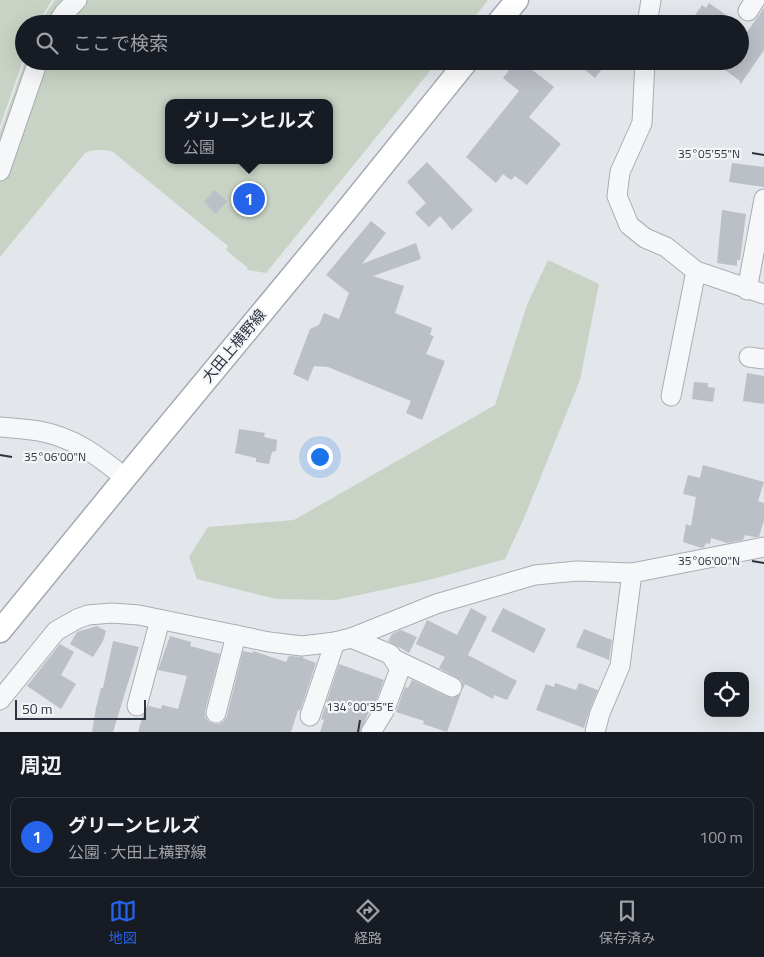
<!DOCTYPE html>
<html lang="ja">
<meta charset="utf-8">
<style>
:root{--surface:#171b24;--page:#242831;--text:#f1f3f6;--muted:#9ea1a6;--line:#363941;--accent:#2563eb}
body{margin:0;font-family:"Titillium Web","Noto Sans JP",sans-serif;background:var(--page);color:var(--text)}
.controls{position:absolute;right:15px;bottom:15px;display:grid;overflow:hidden;border-radius:10px;box-shadow:0 5px 20px #0002}
.controls button{width:45px;height:45px;display:grid;place-items:center;padding:0;border:0;border-bottom:1px solid var(--line);background:var(--surface);color:var(--text);font:25px sans-serif}
.scale{position:absolute;left:15px;bottom:12px;width:131px;box-sizing:border-box;padding-left:5px;border:2px solid #2d3341;border-top:0;font-size:14px;line-height:18px;white-space:nowrap;color:#2d3341;-webkit-text-stroke:4px #f3f5f7;paint-order:stroke}
.you{position:absolute;left:319px;top:456px;width:18px;height:18px;margin:-12px;border:4px solid #fff;border-radius:50%;background:#1a73e8;box-shadow:0 0 0 8px #1a73e833}
.badge{display:grid;place-items:center;width:32px;height:32px;border-radius:50%;background:var(--accent);color:#fff;font-size:16px;font-weight:700}
.pin{position:absolute;translate:-50% -50%;border:2px solid #fff;box-shadow:0 1px 5px #0006}
.popup{position:absolute;left:165px;top:99px;width:168px;height:65px;box-sizing:border-box;display:grid;place-content:center;border-radius:10px;background:var(--surface);filter:drop-shadow(0 1px 4px #0005);font-size:16px;white-space:nowrap;color:var(--muted)}
.popup b{font-size:19px;color:var(--text)}
.popup::after{content:'';position:absolute;left:50%;top:100%;margin-left:-10px;border:10px solid transparent;border-top-color:var(--surface)}
.list{margin:0;padding:0;list-style:none}
h2{display:flex;justify-content:space-between;align-items:center;height:65px;margin:0;padding:0 20px;font-size:21px}
h2 small{font-size:16px;font-weight:400;color:var(--muted)}
.list li{display:grid;grid-template-columns:32px 1fr auto;gap:15px;align-items:center;box-sizing:border-box;height:80px;margin:0 10px 10px;padding:0 10px;border:1px solid var(--line);border-radius:10px}
.list b{display:block;font-size:19px;white-space:nowrap}
.list p{margin:0;font-size:16px;white-space:nowrap;color:var(--muted)}
.list em{font-size:16px;font-style:normal;color:var(--muted)}
.icon{flex:none;width:28px;height:28px;fill:none;stroke:currentColor;stroke-width:2;stroke-linecap:round;stroke-linejoin:round}
.map{position:relative;flex:none;width:764px;height:732px;overflow:hidden}
.search{position:absolute;background:var(--surface);box-shadow:0 5px 20px #0002;left:15px;right:15px;top:15px;height:55px;display:flex;align-items:center;gap:12px;box-sizing:border-box;padding:0 18px;border-radius:28px;color:var(--muted);font-size:19px}
.sheet{height:155px;background:var(--surface)}
nav{display:flex;justify-content:space-around;align-items:center;box-sizing:border-box;height:70px;border-top:1px solid var(--line);background:var(--surface);font-size:14px;color:var(--muted)}
nav a{display:grid;justify-items:center;gap:2px}
nav .on{color:var(--accent)}
.map>svg:first-child{display:block}
.green{fill:#c8d3c5;fill-rule:evenodd}
.building{fill:#bbbfc6}
.lines{fill:none;stroke-linecap:round;stroke-linejoin:round}
.minor-casing{stroke:#a9adb4;stroke-width:21}
.major-casing{stroke:#a4aab4;stroke-width:25}
.minor{stroke:#f6f7f9;stroke-width:19}
.major{stroke:#fff;stroke-width:22}
.ticks{fill:none;stroke:#2d3341;stroke-width:2}
.labels{text-anchor:middle;stroke-width:4.5;stroke-linejoin:round;paint-order:stroke}
.street-label{font-size:15px;fill:#2d3341;stroke:#f3f5f7}
.ticks-label{font-size:12px;text-anchor:middle;fill:#2d3341;stroke:#f3f5f7;stroke-width:4.5;stroke-linejoin:round;paint-order:stroke}
</style>
<div class="map">
<svg width="764" height="732" viewBox="0 0 764 732">
<rect width="100%" height="100%" fill="#e3e6ea"/>
<!-- green -->
<g class="green">
<path d="M0 0H52L37 24H24V58L0 126Z"/>
<path d="M55 0H488L469 24H39Z"/>
<path d="M25 61H438L266 273 247 270 248 268 226 250 228 246 113 152C103 149 94 149 85 153L0 257V133ZM169 103H329V160H169Z"/>
<path d="M548 260 599 284 580 380 524 518 505 559 429 580 335 600 276 599 197 579 189 557 208 527 294 520 495 405 527 305Z"/>
</g>
<!-- building -->
<g class="building">
<path d="M709 3 726 15 722 20 727 24H689L702 5 706 8Z"/>
<path d="M764 8V50L740 85V81L713 61H740V42Z"/>
<path d="M516 61H521L554 87 529 117 561 144 527 185 515 176 511 180 503 174 496 183 466 157 519 91 503 78Z"/>
<path d="M574 61H608L595 78Z"/>
<path d="M427 162 473 210 452 230 440 216 429 227 415 213 426 203 407 182Z"/>
<path d="M732 163 764 167V187L729 182Z"/>
<path d="M214 190 227 201 216 214 204 202Z"/>
<path d="M722 210 746 214 740 260H737V266L717 263Z"/>
<path d="M371 221 386 233 362 264 416 243 421 259 373 276 404 286 395 313 432 328 430 335 434 336 426 354 445 361 422 420 406 413 411 401 328 367 314 366 308 381 293 374 310 329 319 325 324 313 339 319 349 293 326 275Z"/>
<path d="M747 373 764 376V404L743 401Z"/>
<path d="M694 382 708 383V387L715 388 713 402 692 399Z"/>
<path d="M239 429 265 433 264 437 277 440 276 451 272 452 269 464 256 462V458L235 453Z"/>
<path d="M703 465 764 482 758 501 764 503V520L759 537H754L745 535 743 540 727 543 711 538 710 544 706 543 704 547 702 548 683 542 686 524 691 526 696 497 683 494 688 475 700 478Z"/>
<path d="M471 608 487 617 468 655 517 681 507 700 494 695 493 699 465 684 463 689 461 680 439 668 445 657 416 644 427 620 457 635Z"/>
<path d="M503 608 546 629 534 653 491 631Z"/>
<path d="M97 626 106 631 103 641 93 657 70 644 77 632Z"/>
<path d="M584 629 612 640 609 660 576 647Z"/>
<path d="M401 630 417 637 409 653 388 641 392 634Z"/>
<path d="M170 636 191 642 190 646 220 654 205 711V716L208 721 214 724H219L224 721 227 716 243 651 253 653V651L286 662 289 656 303 657V658L316 663 300 711 298 710 291 732H138L143 715 149 706 161 709 162 705 178 709 187 676 158 670Z"/>
<path d="M113 641 139 647 113 732H92L96 708 101 688H103Z"/>
<path d="M60 644 74 652 61 675 76 684 61 709 27 686Z"/>
<path d="M339 664 384 680 374 706 368 714 360 732H320L324 720 321 719Z"/>
<path d="M412 680 448 697 453 698 461 693 447 732 423 724 424 721 396 712 405 687 408 688Z"/>
<path d="M555 683 576 690 579 683 598 690 590 709 584 728 536 710 546 684 554 687Z"/>
</g>
<g class="lines">
<defs>
<g id="minor">
<path d="M748 11 755 0"/>
<path d="M57 24 64 13 77 0"/>
<path d="M647 24 651 0"/>
<path d="M645 61 642 123 620 172 617 196 629 225 645 238 666 247 696 271 764 294"/>
<path d="M0 171 38 61"/>
<path d="M747 290 764 199"/>
<path d="M749 357 764 359"/>
<path d="M671 396 696 271"/>
<path d="M0 427C13 428 26 429 39 431 73 437 99 456 125 478"/>
<path d="M351 638 390 654 400 669 384 711 371 732"/>
<path d="M394 659 452 687"/>
<path d="M0 700 56 631 77 619 88 615 112 613 139 615 269 642 302 646 335 642 351 638 436 604 535 575 577 571 632 573 764 547"/>
<path d="M137 706 160 620"/>
<path d="M216 713 236 635"/>
<path d="M310 716 335 642"/>
<path d="M595 732 600 713 620 666 632 573"/>
</g>
<g id="major">
<path d="M497 24 517 0"/>
<path d="M0 631 125 478 346 211 467 61"/>
</g>
</defs>
<!-- minor casing -->
<use href="#minor" class="minor-casing"/>
<!-- major casing -->
<use href="#major" class="major-casing"/>
<!-- minor -->
<use href="#minor" class="minor"/>
<!-- major -->
<use href="#major" class="major"/>
</g>
<!-- ticks -->
<path class="ticks" d="M752 153 764 155M0 455 12 457M752 561 764 563M358 732 360 720"/>
<g class="labels">
<!-- street labels -->
<g class="street-label">
<text transform="translate(234 346) rotate(-50)" y="5">大田上横野線</text>
</g>
</g>
<g class="ticks-label">
<text x="709" y="158">35°05'55"N</text>
<text x="55" y="461">35°06'00"N</text>
<text x="709" y="565">35°06'00"N</text>
<text x="360" y="711">134°00'35"E</text>
</g>
</svg>
<div class="controls">
<button><svg class="icon" aria-label="locate" viewBox="0 0 24 24"><circle cx="12" cy="12" r="6"/><path d="M12 2v4M12 18v4M2 12h4M18 12h4"/></svg></button>
</div>
<div class="scale">50 m</div>
<div class="you"></div>
<div class="pin badge" style="left:249px;top:199px">1</div>
<div class="popup"><b>グリーンヒルズ</b>公園</div>
<div class="search"><svg class="icon" aria-label="search" viewBox="0 0 24 24"><circle cx="10" cy="10" r="6"/><path d="M15 15l6 6"/></svg>ここで検索</div>
</div>
<section class="sheet">
<h2>周辺<small></small></h2>
<ul class="list">
<li><span class="badge">1</span><div><b>グリーンヒルズ</b><p>公園 · 大田上横野線</p></div><em>100 m</em></li>
</ul>
</section>
<nav>
<a class="on"><svg class="icon" aria-label="map" viewBox="0 0 24 24"><path d="M3 6l6-2 6 2 6-2v14l-6 2-6-2-6 2zM9 4v14M15 6v14"/></svg>地図</a>
<a><svg class="icon" aria-label="directions" viewBox="0 0 24 24"><path d="M12 3l9 9-9 9-9-9zM9 14v-3h6M13 9l2 2-2 2"/></svg>経路</a>
<a><svg class="icon" aria-label="saved" viewBox="0 0 24 24"><path d="M7 4h10v16l-5-4-5 4z"/></svg>保存済み</a>
</nav>
